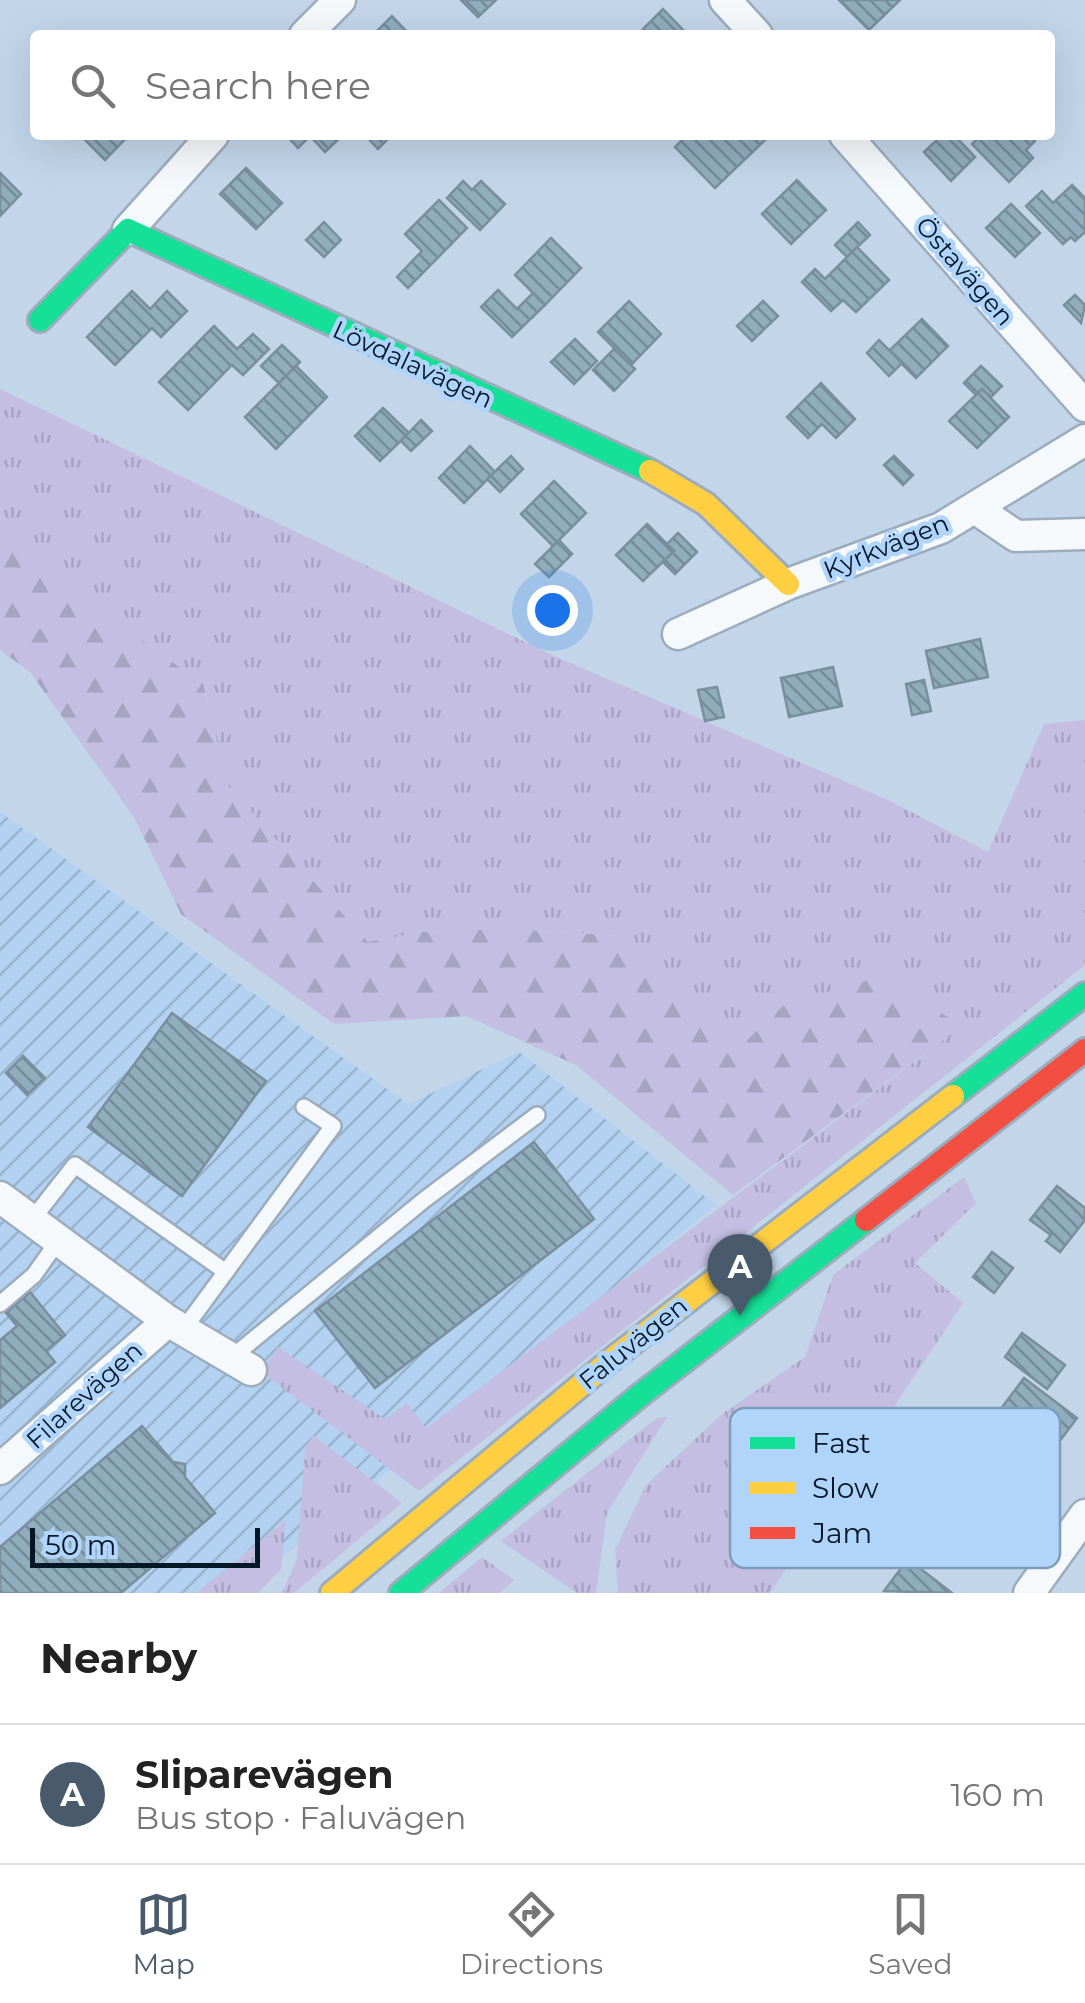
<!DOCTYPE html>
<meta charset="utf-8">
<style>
:root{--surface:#fff;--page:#f6f6f6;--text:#222;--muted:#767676;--line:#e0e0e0;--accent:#485a6b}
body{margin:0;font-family:Montserrat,sans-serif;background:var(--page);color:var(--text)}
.scale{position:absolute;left:30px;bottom:25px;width:230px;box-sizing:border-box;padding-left:10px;border:5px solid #061727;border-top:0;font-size:28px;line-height:35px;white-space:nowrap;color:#061727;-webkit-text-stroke:8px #b1d5fa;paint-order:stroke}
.you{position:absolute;left:552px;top:610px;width:35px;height:35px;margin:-25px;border:8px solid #fff;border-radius:50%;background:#1a73e8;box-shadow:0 0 0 15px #1a73e833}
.badge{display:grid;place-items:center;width:65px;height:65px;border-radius:50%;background:var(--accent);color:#fff;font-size:32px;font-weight:700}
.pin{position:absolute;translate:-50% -82px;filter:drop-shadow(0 2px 5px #0008)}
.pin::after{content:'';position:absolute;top:52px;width:35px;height:30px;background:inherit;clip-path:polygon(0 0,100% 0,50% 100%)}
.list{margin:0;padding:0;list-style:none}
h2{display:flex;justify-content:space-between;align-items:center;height:130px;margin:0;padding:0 40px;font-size:42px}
h2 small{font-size:32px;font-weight:400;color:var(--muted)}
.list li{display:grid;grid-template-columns:65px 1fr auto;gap:30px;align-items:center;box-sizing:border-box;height:140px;padding:0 40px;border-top:2px solid var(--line)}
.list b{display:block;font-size:38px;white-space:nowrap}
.list p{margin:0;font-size:32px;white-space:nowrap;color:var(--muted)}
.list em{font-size:32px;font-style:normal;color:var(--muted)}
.icon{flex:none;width:55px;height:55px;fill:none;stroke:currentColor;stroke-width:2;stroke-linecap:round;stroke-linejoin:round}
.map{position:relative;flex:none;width:1085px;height:1593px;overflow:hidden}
.search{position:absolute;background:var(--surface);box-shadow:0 10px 40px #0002;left:30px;right:30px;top:30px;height:110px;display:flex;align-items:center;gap:25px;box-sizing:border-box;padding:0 35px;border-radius:10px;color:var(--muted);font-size:38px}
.sheet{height:270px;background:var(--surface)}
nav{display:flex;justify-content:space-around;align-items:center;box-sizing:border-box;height:140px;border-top:2px solid var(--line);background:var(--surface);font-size:28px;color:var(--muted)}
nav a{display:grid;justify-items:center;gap:5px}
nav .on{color:var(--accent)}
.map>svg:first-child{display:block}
.industrial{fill:url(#industrial-furrows)}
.grass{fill:url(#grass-tufts)}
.forest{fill:url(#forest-firs)}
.building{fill:url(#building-back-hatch);stroke:#798f9d;stroke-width:2.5}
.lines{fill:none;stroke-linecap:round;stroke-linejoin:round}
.lane-casing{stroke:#9cacbd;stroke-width:20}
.street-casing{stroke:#9cacbd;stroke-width:35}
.fast-casing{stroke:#9cacbd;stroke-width:28}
.slow-casing{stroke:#9cacbd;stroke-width:28}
.jam-casing{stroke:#9cacbd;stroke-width:28}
.lane{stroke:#f6f9fc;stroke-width:15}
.street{stroke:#f6f9fc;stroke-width:30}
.fast{stroke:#16e098;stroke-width:22}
.slow{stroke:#ffcf43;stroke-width:22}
.jam{stroke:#f24e42;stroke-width:22}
.labels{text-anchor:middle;stroke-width:9;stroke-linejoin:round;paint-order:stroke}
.street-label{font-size:25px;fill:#061727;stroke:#b1d5fa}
.key{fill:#b1d5fa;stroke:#7e9cbb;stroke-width:2.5}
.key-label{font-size:28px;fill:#061727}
</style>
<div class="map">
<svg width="1085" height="1593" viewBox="0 0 1085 1593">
<defs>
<pattern id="industrial-furrows" width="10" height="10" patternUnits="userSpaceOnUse" patternTransform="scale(2.5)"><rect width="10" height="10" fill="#b3d2f1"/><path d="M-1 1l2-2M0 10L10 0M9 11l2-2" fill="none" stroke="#98b4cf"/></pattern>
<pattern id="grass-tufts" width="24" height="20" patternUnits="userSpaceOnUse" patternTransform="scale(2.5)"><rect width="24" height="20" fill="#c4bee2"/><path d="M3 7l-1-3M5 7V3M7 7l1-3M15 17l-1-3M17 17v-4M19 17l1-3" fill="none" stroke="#a7a3c2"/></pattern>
<pattern id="forest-firs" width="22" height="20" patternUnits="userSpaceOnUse" patternTransform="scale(2.5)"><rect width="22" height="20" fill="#c4bee2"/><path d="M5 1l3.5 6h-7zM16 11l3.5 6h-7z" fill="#a7a3c2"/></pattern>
<pattern id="building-back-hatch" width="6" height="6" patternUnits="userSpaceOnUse" patternTransform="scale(2.5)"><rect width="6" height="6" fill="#90adbe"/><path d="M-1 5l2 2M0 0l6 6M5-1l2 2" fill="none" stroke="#748c9a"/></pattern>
</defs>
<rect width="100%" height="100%" fill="#c2d5e9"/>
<!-- industrial -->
<path class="industrial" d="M0 812 408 1104 519 1052 716 1205 239 1593H0Z"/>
<!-- grass -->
<g class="grass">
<path d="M0 389 554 656 888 800 988 852 1044 724 1085 720V965L419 1491 261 1372 278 1347 385 1419 407 1403 426 1428 962 1026 785 1004 746 1041 620 936 513 929 420 932 369 943 228 786 203 684 0 538Z"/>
<path d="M964 1177 976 1203 915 1263 963 1303 770 1593H618L615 1550 646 1485 722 1414 805 1357 833 1275Z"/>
<path d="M667 1417 607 1513 596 1593H577L501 1541 657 1418Z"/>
<path d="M313 1435 402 1503 294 1593H282L297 1559 305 1449Z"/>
<path d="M286 1520 281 1569 258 1593H196Z"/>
<path d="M482 1557 514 1580 499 1593H439Z"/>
</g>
<!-- forest -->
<path class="forest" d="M0 538 203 684 228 786 368 942 420 932 513 929 620 936 746 1041 785 1004 883 976 962 1026 733 1195 576 1065 466 1016 334 1024 181 914 134 817 30 672 0 650Z"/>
<!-- building -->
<g class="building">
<path d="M461 0H496L478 17Z"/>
<path d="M839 0H900L869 30Z"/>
<path d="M663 9 688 35H648L643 29Z"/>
<path d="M392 16 410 35H373Z"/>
<path d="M80 135H129L105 160Z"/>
<path d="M286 135H343L325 152 310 136 298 148Z"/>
<path d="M365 135H392L378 149Z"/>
<path d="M687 135H760L765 140 715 188 675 147Z"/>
<path d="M942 135H954L975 157 951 181 924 152Z"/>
<path d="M981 135H1029L1035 141 1026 150 1033 158 1009 182 972 144Z"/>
<path d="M246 168 282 203 256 229 220 194Z"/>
<path d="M0 173 21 194 0 216Z"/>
<path d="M797 180 826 210 791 244 762 214Z"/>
<path d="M463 181 472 190 481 181 505 204 480 230 447 198Z"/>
<path d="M1072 185 1085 198V232L1075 241 1071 237 1063 244 1026 206 1042 191 1053 203Z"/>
<path d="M439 200 467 228 408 288 397 277 422 251 405 234Z"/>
<path d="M1011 204 1040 233 1015 257 986 228Z"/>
<path d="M324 222 341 240 324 257 306 240Z"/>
<path d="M858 222 870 235 847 257 835 245Z"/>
<path d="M551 238 581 268 545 305 515 275Z"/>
<path d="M857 247 889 280 856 312 843 300 831 311 802 282 815 269 825 279Z"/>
<path d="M498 290 517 309 533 293 545 305 512 337 481 307Z"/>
<path d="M132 291 150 309 167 291 187 311 161 337 152 328 115 365 87 337Z"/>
<path d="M1075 295 1085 305 1081 323 1064 305Z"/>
<path d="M629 301 661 334 631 365 598 332Z"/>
<path d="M763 301 778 316 752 341 737 326Z"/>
<path d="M922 319 948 346 916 378 889 351Z"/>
<path d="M214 326 237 349 253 334 269 349 243 375 232 365 188 410 159 382Z"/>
<path d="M575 339 597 361 574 384 551 362Z"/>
<path d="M879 340 902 363 889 376 867 353Z"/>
<path d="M282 345 300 362 279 383 261 366Z"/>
<path d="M614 349 635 369 614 391 593 370Z"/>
<path d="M296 366 327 397 276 449 245 417Z"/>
<path d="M981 366 1002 386 991 397 982 389 976 395 964 383Z"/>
<path d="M821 383 855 419 836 438 822 424 808 438 787 417Z"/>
<path d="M982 389 1009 417 977 448 949 421Z"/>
<path d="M383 408 409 433 380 461 355 436Z"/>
<path d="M421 420 432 431 411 451 401 441Z"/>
<path d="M470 446 495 472 464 503 439 478Z"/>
<path d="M511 456 523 469 500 492 487 479Z"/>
<path d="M894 456 913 475 903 485 884 465Z"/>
<path d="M554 481 586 513 553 546 521 514Z"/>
<path d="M647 524 674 551 643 581 616 555Z"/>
<path d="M678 533 697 552 675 574 663 562 674 551 667 544Z"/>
<path d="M559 540 572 554 549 577 535 564Z"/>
<path d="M980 639 988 677 934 688 926 651Z"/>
<path d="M833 667 842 706 789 717 781 678Z"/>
<path d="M924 680 931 711 912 715 906 684Z"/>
<path d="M717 687 724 717 705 721 698 690Z"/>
<path d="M172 1013 266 1081 182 1196 88 1127Z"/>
<path d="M23 1056 45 1078 27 1095 6 1073Z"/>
<path d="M534 1142 594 1219 375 1388 315 1311Z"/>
<path d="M1057 1186 1085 1208V1220L1060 1252 1046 1241 1051 1235 1030 1220Z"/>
<path d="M992 1252 1013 1268 994 1293 973 1277Z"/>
<path d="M30 1292 65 1335 46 1351 55 1362 0 1408V1340L17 1326 6 1313Z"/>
<path d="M1022 1333 1065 1365 1047 1389 1005 1357Z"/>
<path d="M1024 1378 1077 1418 1053 1450 1000 1410Z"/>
<path d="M142 1426 173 1462 185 1464V1477L215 1513 121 1593H0V1547Z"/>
<path d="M908 1559 952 1593 884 1591Z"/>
</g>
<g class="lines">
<defs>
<g id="lane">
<path d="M31 1221 75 1165 226 1272"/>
<path d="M0 1304 34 1275 58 1241"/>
<path d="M183 1330 333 1126 304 1107"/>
<path d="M231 1358 424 1200 537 1115"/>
</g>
<g id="street">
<path d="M725 0 757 35"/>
<path d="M305 35 340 0"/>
<path d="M845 135 1085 406"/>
<path d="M128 230 213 135"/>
<path d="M975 508 1016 536 1085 534"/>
<path d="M678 634 788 584 941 528 1085 440"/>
<path d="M0 1197 168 1321 251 1370"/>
<path d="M0 1469 168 1321"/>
<path d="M1029 1593 1085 1515"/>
</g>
<g id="fast">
<path d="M40 320 128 230 650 471"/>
<path d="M953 1096 1085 994"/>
<path d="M401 1593 639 1396 866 1220"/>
</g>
<g id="slow">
<path d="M650 471 706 504 788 584"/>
<path d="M332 1593 611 1360 953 1096"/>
</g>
<path id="jam" d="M866 1220 1085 1050"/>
</defs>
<!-- lane casing -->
<use href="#lane" class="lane-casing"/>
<!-- street casing -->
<use href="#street" class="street-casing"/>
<!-- fast casing -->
<use href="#fast" class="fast-casing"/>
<!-- slow casing -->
<use href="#slow" class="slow-casing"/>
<!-- jam casing -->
<use href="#jam" class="jam-casing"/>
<!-- lane -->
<use href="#lane" class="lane"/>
<!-- street -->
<use href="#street" class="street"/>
<!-- fast -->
<use href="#fast" class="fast"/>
<!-- slow -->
<use href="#slow" class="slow"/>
<!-- jam -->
<use href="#jam" class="jam"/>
</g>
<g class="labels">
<!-- street labels -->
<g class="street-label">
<text transform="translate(965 271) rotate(49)" y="9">Östavägen</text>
<text transform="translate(413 364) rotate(25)" y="9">Lövdalavägen</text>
<text transform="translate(886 546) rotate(-22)" y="9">Kyrkvägen</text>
<text transform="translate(633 1343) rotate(-39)" y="9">Faluvägen</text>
<text transform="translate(84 1395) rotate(-42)" y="9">Filarevägen</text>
</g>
</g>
<!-- legend -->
<rect x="730" y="1408" width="330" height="160" rx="15" class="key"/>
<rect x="750" y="1437" width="45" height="12" fill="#16e098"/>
<rect x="750" y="1482" width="45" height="12" fill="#ffcf43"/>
<rect x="750" y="1527" width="45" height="12" fill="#f24e42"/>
<g class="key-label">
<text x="812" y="1453">Fast</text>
<text x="812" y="1498">Slow</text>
<text x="812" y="1543">Jam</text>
</g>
</svg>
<div class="scale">50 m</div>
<div class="you"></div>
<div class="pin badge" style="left:740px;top:1316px">A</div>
<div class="search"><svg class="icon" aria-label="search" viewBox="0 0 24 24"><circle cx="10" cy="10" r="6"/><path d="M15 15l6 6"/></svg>Search here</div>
</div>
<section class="sheet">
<h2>Nearby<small></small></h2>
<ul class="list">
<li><span class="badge">A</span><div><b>Sliparevägen</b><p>Bus stop · Faluvägen</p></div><em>160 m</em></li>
</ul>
</section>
<nav>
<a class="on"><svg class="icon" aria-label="map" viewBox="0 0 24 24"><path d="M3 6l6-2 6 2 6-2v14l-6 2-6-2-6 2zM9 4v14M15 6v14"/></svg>Map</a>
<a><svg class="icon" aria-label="directions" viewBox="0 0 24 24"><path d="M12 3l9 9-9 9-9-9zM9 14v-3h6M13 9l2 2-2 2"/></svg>Directions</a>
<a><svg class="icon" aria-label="saved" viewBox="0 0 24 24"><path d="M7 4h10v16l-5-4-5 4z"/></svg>Saved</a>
</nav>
